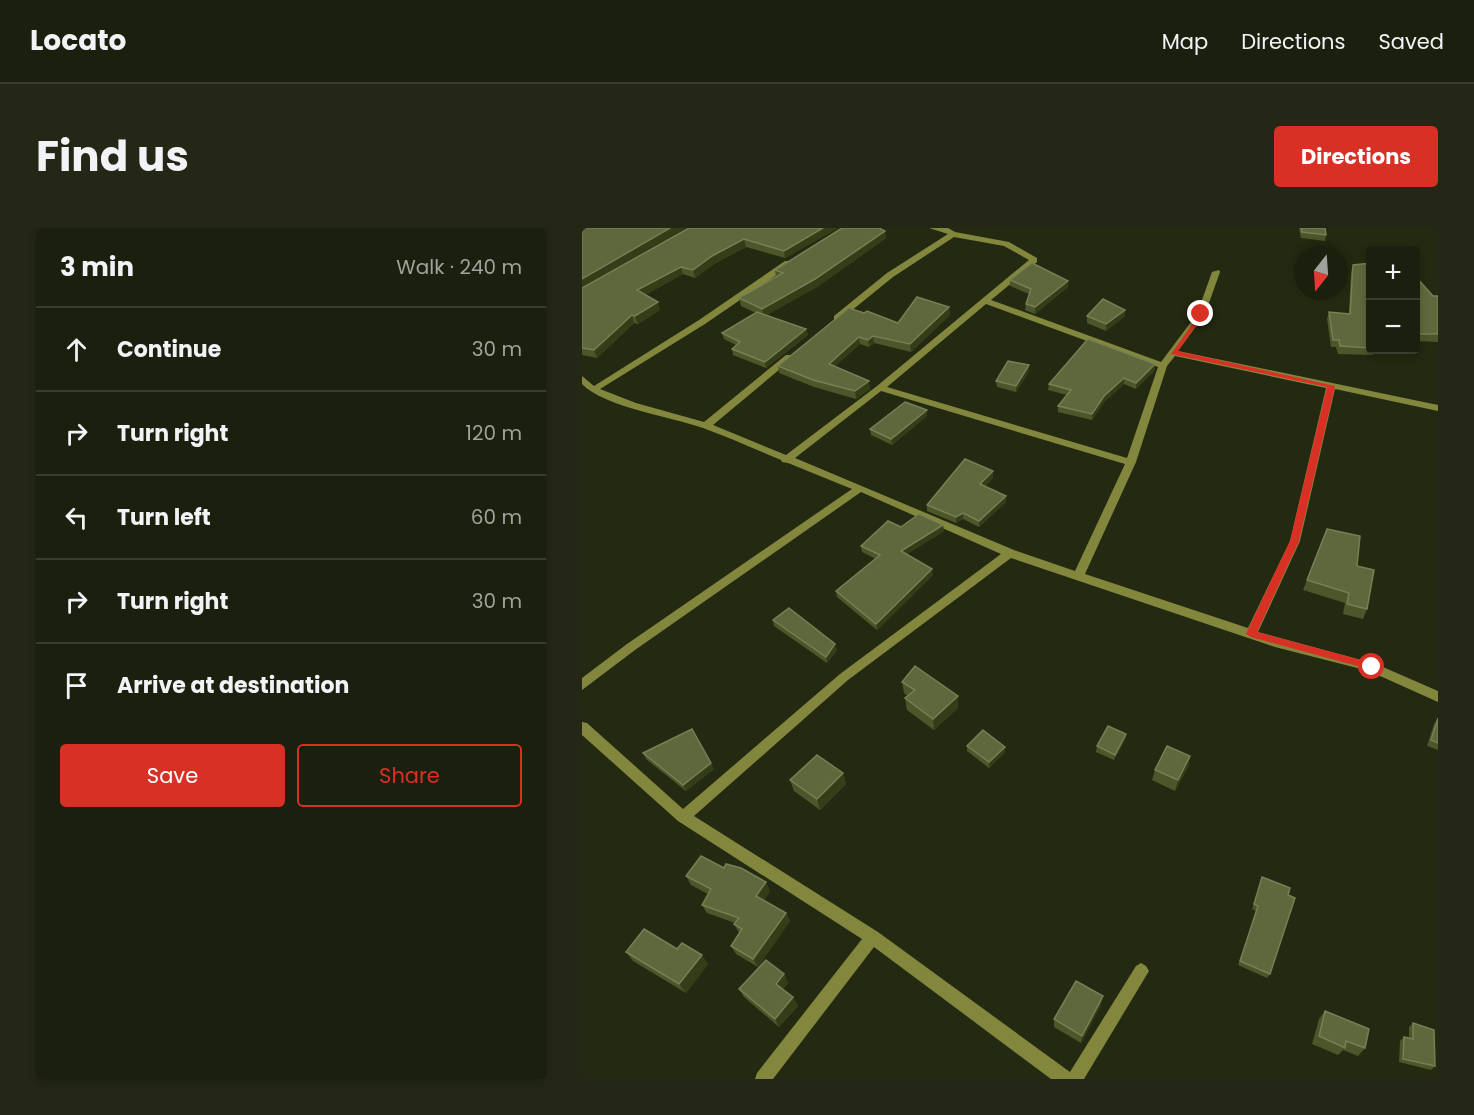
<!DOCTYPE html>
<meta charset="utf-8">
<style>
:root{--surface:#1b1f0d;--page:#242716;--text:#f1f3f6;--muted:#a0a29d;--line:#393d2e;--accent:#d93025}
body{margin:0;font-family:Poppins,sans-serif;background:var(--page);color:var(--text)}
.controls{position:absolute;right:18px;top:18px;display:grid;overflow:hidden;border-radius:6px;box-shadow:0 3px 9px #0003}
.controls button{width:54px;height:54px;display:grid;place-items:center;padding:0;border:0;border-bottom:2px solid var(--line);background:var(--surface);color:var(--text);font:30px sans-serif}
.compass{position:absolute;left:712px;top:18px;width:54px;height:54px;border-radius:50%;background:var(--surface);box-shadow:0 3px 9px #0003;rotate:197deg}
.stop{position:absolute;width:18px;height:18px;margin:-14px;border:4px solid #d93025;border-radius:50%;background:#fff}
.stop.end{background:#d93025;border-color:#fff;box-shadow:0 2px 6px #0008}
.list{margin:0;padding:0;list-style:none}
h2{display:flex;justify-content:space-between;align-items:center;height:78px;margin:0;padding:0 24px;font-size:26px}
h2 small{font-size:20px;font-weight:400;color:var(--muted)}
.list li{display:grid;grid-template-columns:39px 1fr auto;gap:18px;align-items:center;box-sizing:border-box;height:84px;padding:0 24px;border-top:2px solid var(--line)}
.list b{display:block;font-size:22px;white-space:nowrap}
.list em{font-size:20px;font-style:normal;color:var(--muted)}
.actions{display:flex;gap:12px;padding:18px 24px}
.actions a{flex:1;padding:14px 0;border:2px solid var(--accent);border-radius:6px;text-align:center;font-size:21px;color:var(--accent)}
.actions .main{background:var(--accent);color:#fff}
.icon{flex:none;width:33px;height:33px;fill:none;stroke:currentColor;stroke-width:2;stroke-linecap:round;stroke-linejoin:round}
.map{position:relative;flex:none;width:856px;height:851px;overflow:hidden;border-radius:6px}
header{display:flex;align-items:center;gap:36px;box-sizing:border-box;height:84px;padding:0 30px;background:var(--surface);border-bottom:2px solid var(--line)}
header strong{font-size:28px}
nav{display:flex;gap:33px;margin-inline-start:auto;font-size:21px}
.intro{display:flex;align-items:center;justify-content:space-between;box-sizing:border-box;height:144px;padding:0 36px}
h1{margin:0;font-size:42px}
.button{padding:15px 27px;border-radius:6px;background:var(--accent);color:#fff;font-size:21px;font-weight:700}
main{display:flex;gap:36px;padding:0 36px}
aside{flex:1;background:var(--surface);border-radius:6px;box-shadow:0 3px 9px #0003}
.map>svg:first-child{display:block}
.lines{fill:none;stroke-linecap:round;stroke-linejoin:round}
.street{fill:#82873d;fill-rule:evenodd}
.wall{fill:#4c562a}
.shaded-wall{fill:#343c18}
.building{fill:#5f683d;stroke:#777f55;stroke-width:1.5}
.route{fill:#d93025}
</style>
<header>
<strong>Locato</strong>
<nav><a>Map</a><a>Directions</a><a>Saved</a></nav>
</header>
<div class="intro"><h1>Find us</h1><a class="button">Directions</a></div>
<main>
<aside>
<h2>3 min<small>Walk · 240 m</small></h2>
<ul class="list">
<li><svg class="icon" aria-label="ahead" viewBox="0 0 24 24"><path d="M12 20V5M6 11l6-6 6 6"/></svg><div><b>Continue</b></div><em>30 m</em></li>
<li><svg class="icon" aria-label="right" viewBox="0 0 24 24"><path d="M7 20v-9h11M14 6l5 5-5 5"/></svg><div><b>Turn right</b></div><em>120 m</em></li>
<li><svg class="icon" aria-label="left" viewBox="0 0 24 24"><path d="M17 20v-9H6M10 6l-5 5 5 5"/></svg><div><b>Turn left</b></div><em>60 m</em></li>
<li><svg class="icon" aria-label="right" viewBox="0 0 24 24"><path d="M7 20v-9h11M14 6l5 5-5 5"/></svg><div><b>Turn right</b></div><em>30 m</em></li>
<li><svg class="icon" aria-label="arrive" viewBox="0 0 24 24"><path d="M6 21V4h12l-3 4 3 4H6"/></svg><div><b>Arrive at destination</b></div></li>
</ul>
<div class="actions"><a class="main">Save</a><a>Share</a></div>
</aside>
<div class="map">
<svg width="856" height="851" viewBox="0 0 856 851">
<rect width="100%" height="100%" fill="#242911"/>
<g class="lines">
<!-- street -->
<path class="street" d="M347 0H366L373 4 427 14 455 30V34L409 72 579 134 615 86 630 44 637 42 638 44 623 86 596 123 856 177V183L753 161 718 313 676 404 794 436 856 463V474L787 443 693 419 429 330 266 452 112 588 296 704 488 844 554 738 559 735 564 738 567 743 564 748 502 851H469L292 719 191 851H173L175 845 280 711 96 593 0 507V494L5 495 101 581 258 446 419 326 279 264 53 422 0 462V450L45 416 270 261 206 235 200 234 199 232C173 221 148 210 121 200 90 189 22 179 0 156V148L12 158 117 92 203 33H209V37L123 96 18 161 54 175 122 194 204 127H210V131L131 197 204 227 295 158 447 32 422 18 372 9 311 49 258 92H252V88L305 45 366 6ZM404 76 576 139 545 230 305 159ZM593 128 744 160 708 313 666 400 503 346 554 234 585 138ZM299 163 543 236 493 343 432 322 213 230Z"/>
</g>
<!-- wall -->
<g class="wall">
<path d="M107 0H256L203 30 164 19 132 36 113 50 101 46 63 67 78 82 56 96 52 95 15 130 0 127V60Z"/>
<path d="M717 0H743L744 7 743 13 719 10Z"/>
<path d="M304 10 235 59 184 87 224 101 226 107 184 140 151 127 150 121 154 117 142 111 140 105 174 85 159 78 157 70 194 49 193 42Z"/>
<path d="M789 35V122H793L791 127 756 126 754 119H749L745 91 747 84 767 86 769 44 771 37Z"/>
<path d="M834 49 851 68H856V114L834 113Z"/>
<path d="M428 52 486 53V59L453 86 443 82 444 76 447 66 428 58Z"/>
<path d="M367 79 368 87 329 124 292 115 287 119 278 116 253 138 288 161 274 171 232 159 197 145 196 138 316 95Z"/>
<path d="M543 82V88L524 103 505 95V88Z"/>
<path d="M573 142 554 161 542 156 522 174 510 192 476 184V178L485 167 466 162 467 156Z"/>
<path d="M447 143 434 164 415 159 414 153Z"/>
<path d="M345 188 310 217 289 207 288 201Z"/>
<path d="M411 243V250L403 258 424 268V274L397 299 381 291 374 295 345 283V277Z"/>
<path d="M319 299 362 303 325 326 351 347 295 402 255 369 254 363 294 331 280 324 279 318Z"/>
<path d="M775 338 785 381 781 391 761 386 763 375 721 362 725 352Z"/>
<path d="M191 392 255 422 245 435 192 398Z"/>
<path d="M320 454 376 468V480L352 502 325 482 323 470 326 468 322 465Z"/>
<path d="M856 490V522L845 518 852 496Z"/>
<path d="M544 506 543 512 532 532 514 524 515 518Z"/>
<path d="M385 518 423 519V524L407 540 385 523Z"/>
<path d="M61 525 132 541 104 563 64 531Z"/>
<path d="M608 528 606 539 593 563 570 552 573 542Z"/>
<path d="M261 545 264 556 238 582 212 563 208 552Z"/>
<path d="M104 648 188 663 182 672 204 685 208 693 176 739 154 726 149 718 157 705 152 696 153 695 125 685 120 677 126 666 109 657Z"/>
<path d="M680 649 688 746 685 750 656 737 674 683 670 681Z"/>
<path d="M95 721 126 736 104 765 51 733 44 724Z"/>
<path d="M202 746 206 755 201 761 211 769 216 778 197 799 162 769 157 761Z"/>
<path d="M519 777 499 815 472 799V791Z"/>
<path d="M743 783 783 820 776 828 761 822 756 827 730 816 737 791Z"/>
<path d="M831 795 853 838 849 842 817 834 818 813 822 809 827 810V799Z"/>
</g>
<!-- shaded-wall -->
<g class="shaded-wall">
<path d="M88 0H104L0 60V51Z"/>
<path d="M241 0H256L203 30 202 23Z"/>
<path d="M303 3 304 10 235 59 182 89 180 81Z"/>
<path d="M162 11 164 19 132 36 113 50 111 42 130 28Z"/>
<path d="M99 39 101 46 58 70 55 62Z"/>
<path d="M486 53V59L453 86V79Z"/>
<path d="M76 74 78 82 56 96 53 88Z"/>
<path d="M367 79 368 87 329 124 328 116Z"/>
<path d="M543 82V88L524 103V96Z"/>
<path d="M50 87 52 95 15 130 12 122Z"/>
<path d="M224 101 226 107 184 140 183 134Z"/>
<path d="M291 108 292 115 287 119 286 112Z"/>
<path d="M277 109 278 116 248 143 247 136Z"/>
<path d="M573 136V142L554 161V155Z"/>
<path d="M447 137V143L434 164V158Z"/>
<path d="M542 150V156L522 174 510 192V186L522 168Z"/>
<path d="M287 153 288 161 274 171 273 163Z"/>
<path d="M345 182V188L310 217 309 211Z"/>
<path d="M411 243V250L398 262V256Z"/>
<path d="M424 268V274L397 299V293Z"/>
<path d="M381 285V291L374 295V289Z"/>
<path d="M361 297 362 303 320 329 319 323Z"/>
<path d="M350 341 351 347 295 402 294 396Z"/>
<path d="M253 416 255 422 245 435 244 429Z"/>
<path d="M376 468V480L352 502 351 491Z"/>
<path d="M544 506 543 512 532 532 533 527Z"/>
<path d="M423 519V524L407 540V534Z"/>
<path d="M608 528 606 539 593 563 596 552Z"/>
<path d="M129 535 132 541 104 563 101 557Z"/>
<path d="M261 545 264 556 238 582 235 571Z"/>
<path d="M184 654 188 663 178 677 174 668Z"/>
<path d="M204 685 208 693 176 739 171 731Z"/>
<path d="M120 727 126 736 104 765 97 756Z"/>
<path d="M202 746 206 755 198 764 194 756Z"/>
<path d="M521 768 519 777 499 815 500 808Z"/>
<path d="M211 769 216 778 197 799 193 791Z"/>
</g>
<!-- building -->
<g class="building">
<path d="M0 0H88L0 51Z"/>
<path d="M107 0H241L202 23 162 11 130 28 111 42 99 39 55 62 76 74 53 88 50 87 12 122 0 120V60Z"/>
<path d="M260 0H297L303 3 233 51 180 81 157 70 201 45 193 42Z"/>
<path d="M719 0H743L744 7 720 4Z"/>
<path d="M450 35 486 53 453 79 444 76 449 61 428 52Z"/>
<path d="M789 35V120L758 118 757 112H751L747 84 768 86 771 37Z"/>
<path d="M834 49 851 68H856V106H834Z"/>
<path d="M335 69 367 79 328 116 291 108 286 112 277 109 247 136 287 153 273 163 231 152 196 138 267 80 282 85 285 83 316 95Z"/>
<path d="M521 71 543 82 524 96 505 88Z"/>
<path d="M175 84 224 101 183 134 150 121 158 114 140 105Z"/>
<path d="M506 111 573 136 554 155 542 150 522 168 510 186 476 178 489 162 467 156Z"/>
<path d="M426 133 447 137 434 158 414 153Z"/>
<path d="M323 174 345 182 309 211 288 201Z"/>
<path d="M383 231 411 243 398 256 424 268 397 293 381 285 374 289 345 277Z"/>
<path d="M337 286 361 297 319 323 350 341 294 396 254 363 298 327 279 318 306 293 319 299Z"/>
<path d="M745 301 778 308 775 338 792 342 785 381 765 376 767 365 725 352Z"/>
<path d="M207 380 253 416 244 429 191 392Z"/>
<path d="M333 438 376 468 351 491 323 470 333 462 320 454Z"/>
<path d="M856 490V515L849 512Z"/>
<path d="M526 498 544 506 533 527 515 518Z"/>
<path d="M110 501 129 535 101 557 61 525Z"/>
<path d="M401 502 423 519 407 534 385 518Z"/>
<path d="M585 518 608 528 596 552 573 542Z"/>
<path d="M235 527 261 545 235 571 208 552Z"/>
<path d="M119 628 142 640 144 636 159 640 184 654 174 668 204 685 171 731 149 718 160 701 152 696 157 690 120 677 129 661 104 648Z"/>
<path d="M680 649 708 660 706 667 713 670 688 746 658 733 676 678 672 676Z"/>
<path d="M62 701 95 721 100 715 120 727 97 756 44 724Z"/>
<path d="M184 732 202 746 194 756 211 769 193 791 157 761Z"/>
<path d="M494 753 521 768 500 808 472 791Z"/>
<path d="M743 783 787 801 783 820 764 813 763 820 737 808Z"/>
<path d="M831 795 852 802 853 838 821 831 822 809 831 811Z"/>
</g>
<!-- route -->
<path class="route" d="M619 84 622 86 596 123 753 158 717 313 675 404 790 435 794 436V441L790 442 669 409 664 406 708 313 745 159 589 126Z"/>
</svg>
<div class="controls">
<button>+</button>
<button>−</button>
</div>
<svg class="compass" viewBox="-18 -18 36 36"><path d="M0-13l5 13h-10z" fill="#e53935"/><path d="M0 13l5-13h-10z" fill="#a0a29d"/></svg>
<div class="stop" style="left:790px;top:439px"></div>
<div class="stop end" style="left:619px;top:86px"></div>
</div>
</main>
